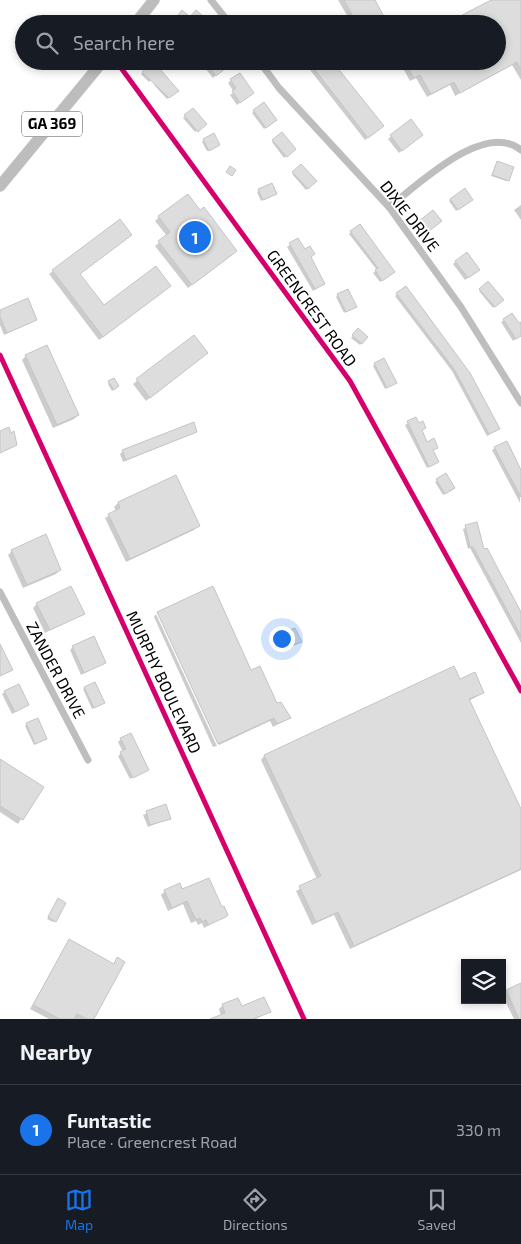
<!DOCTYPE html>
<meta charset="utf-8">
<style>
:root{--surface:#171b24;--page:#20242c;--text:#f1f3f6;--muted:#9ea1a6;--line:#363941;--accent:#1a73e8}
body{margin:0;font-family:"Exo 2",sans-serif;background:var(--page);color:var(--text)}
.controls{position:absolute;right:15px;bottom:15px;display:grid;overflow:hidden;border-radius:0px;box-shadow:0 2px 8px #0003}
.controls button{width:45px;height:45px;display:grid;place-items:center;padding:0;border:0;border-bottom:1px solid var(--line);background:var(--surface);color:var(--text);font:25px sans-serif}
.you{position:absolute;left:281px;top:638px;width:18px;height:18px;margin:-12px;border:4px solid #fff;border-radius:50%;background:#1a73e8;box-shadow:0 0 0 8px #1a73e833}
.badge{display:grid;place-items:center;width:32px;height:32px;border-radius:50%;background:var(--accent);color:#fff;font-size:16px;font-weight:700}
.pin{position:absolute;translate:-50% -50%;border:2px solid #fff;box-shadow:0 1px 5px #0006}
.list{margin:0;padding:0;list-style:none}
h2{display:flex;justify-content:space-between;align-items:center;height:65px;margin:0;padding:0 20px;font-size:21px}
h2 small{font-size:16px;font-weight:400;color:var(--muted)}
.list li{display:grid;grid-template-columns:32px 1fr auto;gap:15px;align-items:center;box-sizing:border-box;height:90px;padding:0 20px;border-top:1px solid var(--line)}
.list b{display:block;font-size:19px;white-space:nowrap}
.list p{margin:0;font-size:16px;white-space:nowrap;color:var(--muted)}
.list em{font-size:16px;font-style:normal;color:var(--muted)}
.icon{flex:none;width:28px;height:28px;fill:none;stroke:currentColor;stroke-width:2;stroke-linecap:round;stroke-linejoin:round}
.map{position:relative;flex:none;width:521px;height:1019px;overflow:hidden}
.search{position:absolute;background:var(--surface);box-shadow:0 2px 8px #0003;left:15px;right:15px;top:15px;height:55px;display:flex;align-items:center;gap:12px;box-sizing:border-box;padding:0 18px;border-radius:28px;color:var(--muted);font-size:19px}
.sheet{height:155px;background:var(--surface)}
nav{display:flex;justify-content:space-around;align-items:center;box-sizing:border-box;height:70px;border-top:1px solid var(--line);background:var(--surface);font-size:14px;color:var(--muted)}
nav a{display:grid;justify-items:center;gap:2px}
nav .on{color:var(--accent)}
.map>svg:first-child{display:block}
.shadow{fill:#0003}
.building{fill:#ddd;stroke:#c5c5c5}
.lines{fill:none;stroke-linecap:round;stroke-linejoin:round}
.primary-casing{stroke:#dbdbdb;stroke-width:12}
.minor{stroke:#bebebe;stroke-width:7}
.primary{stroke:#bdbdbd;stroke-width:11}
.cycleway-casing{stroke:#fff;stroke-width:8}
.cycleway{stroke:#d6006c;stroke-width:5}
.labels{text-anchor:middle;stroke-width:4;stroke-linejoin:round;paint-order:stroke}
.shield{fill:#fff;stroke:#4c4c4c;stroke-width:1}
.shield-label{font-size:15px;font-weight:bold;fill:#000}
.street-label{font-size:16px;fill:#000;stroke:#fff}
</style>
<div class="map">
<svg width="521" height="1019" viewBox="0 0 521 1019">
<rect width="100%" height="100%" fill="#fff"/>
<!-- shadow -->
<g class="shadow">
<path d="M338 0H373L386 24H352Z"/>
<path d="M492 0H521V80L512 65 455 96 450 85 427 97 416 78 410 81 399 61H497V24Z"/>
<path d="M44 61H54L51 66Z"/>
<path d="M197 61H219L221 70 213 78 201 63 200 65Z"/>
<path d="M303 61H331L380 129 365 140Z"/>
<path d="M372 61H388L376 68Z"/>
<path d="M153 63 159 70 149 82 141 74Z"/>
<path d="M165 76 176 92 167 99 154 85Z"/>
<path d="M231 80 253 93 237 105 230 95 234 92 228 83Z"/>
<path d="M193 109 205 124 195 132 183 118Z"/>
<path d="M254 111 274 122 264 129 252 113Z"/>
<path d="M411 121 419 137 399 153 388 139Z"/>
<path d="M282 134 295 149 284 158 272 142Z"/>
<path d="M204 140 217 146 207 151 202 142Z"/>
<path d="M497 163 508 180 506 181 491 176Z"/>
<path d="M301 166 316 181 306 190 292 174Z"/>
<path d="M271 184 274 195 261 201 257 192Z"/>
<path d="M451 199 470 201 456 211 449 201Z"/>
<path d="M521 205V220L514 210Z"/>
<path d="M433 211 441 220 426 233 419 224Z"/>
<path d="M159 217 232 255 188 288 155 246 167 236 155 221Z"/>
<path d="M351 232 391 274 380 282 373 273 377 270 349 234Z"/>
<path d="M298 239 324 284 313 291 287 247Z"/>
<path d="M466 253 476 272 465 280 453 264Z"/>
<path d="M53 271 79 274 104 307 165 290 99 340 49 274Z"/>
<path d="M488 283 502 300 493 308 479 291Z"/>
<path d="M405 288 498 429 496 431 487 436 452 371 395 296Z"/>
<path d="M338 295 355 307 344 313 336 297Z"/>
<path d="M0 311 36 320 4 335 0 325Z"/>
<path d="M504 320 518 325 521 323V336L513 341 501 322Z"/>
<path d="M358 330 366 337 360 345 351 338Z"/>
<path d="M194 337 207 353 146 401 133 384Z"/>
<path d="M26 356 78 415 74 419 53 428 22 360Z"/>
<path d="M375 364 395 383 385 389 373 366Z"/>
<path d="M109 382 116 388 112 391 108 384Z"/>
<path d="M415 419 418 425 425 427 421 431 427 443 437 447 432 451 438 462 427 468 405 425Z"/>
<path d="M196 432 123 462 120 454 123 451Z"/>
<path d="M495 448 521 471 520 503 492 450Z"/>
<path d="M446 475 452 490 443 495 435 482Z"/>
<path d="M175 477 198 526 194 530 126 562 105 518 116 511 114 507 118 503Z"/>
<path d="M476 524 483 551 521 614V643L470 548 468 549 463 529Z"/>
<path d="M12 551 60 570 56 574 23 588 8 555Z"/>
<path d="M37 604 83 613 45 633 33 608Z"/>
<path d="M159 613 276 705 290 718 273 727 270 721 219 745Z"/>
<path d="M156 614 217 746 213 747 154 617Z"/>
<path d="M288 632 299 643 292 646 286 634Z"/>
<path d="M73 647 105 662 81 675 70 650Z"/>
<path d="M459 681 483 693 469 701 521 812V870L350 949 334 915 312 925 296 891 317 879 261 760 264 756Z"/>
<path d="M85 688 104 703 92 709 83 689Z"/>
<path d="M5 692 28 705 12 714 2 694Z"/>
<path d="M27 724 44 740 34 745 25 726Z"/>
<path d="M121 739 148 769 130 779 118 756 123 752 118 742Z"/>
<path d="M0 761 42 787 18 824 0 812Z"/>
<path d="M165 806 169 818 148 827 143 815Z"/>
<path d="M165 891H182L221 908 227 915 204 928 202 923 198 925 196 921 191 923 183 904 168 911 161 895Z"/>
<path d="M57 901 55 921 53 922 47 919Z"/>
<path d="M69 941 113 964 118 959 92 1019H49L30 1009Z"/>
<path d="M521 984V1019H514L502 995Z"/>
<path d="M223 1005 241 1008 269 1011 256 1019H213L221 1016 219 1009Z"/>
</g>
<!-- building -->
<g class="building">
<path d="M344 0H375L388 24H357Z"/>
<path d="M491 0H521V70L517 62 460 93 454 82 431 94 420 75 414 78 404 61H497V24H445Z"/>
<path d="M182 10 190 17 196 10 204 17 199 24H171Z"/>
<path d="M153 61 179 91 169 98 142 72Z"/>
<path d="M204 61H221L226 68 216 76Z"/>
<path d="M308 61H332L384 126 368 138Z"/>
<path d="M240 73 254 93 240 103 232 91 236 88 230 79Z"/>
<path d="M264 102 277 120 266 128 253 110Z"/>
<path d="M193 108 207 124 198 132 184 115Z"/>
<path d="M411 119 423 135 402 151 390 135Z"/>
<path d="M282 132 296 149 287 157 272 140Z"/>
<path d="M214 133 220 145 209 151 203 139Z"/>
<path d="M497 161 514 167 509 181 492 175Z"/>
<path d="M301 164 317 181 308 189 292 172Z"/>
<path d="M230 166 236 170 232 176 226 172Z"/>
<path d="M272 183 277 194 263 200 258 189Z"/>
<path d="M465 188 473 200 458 210 450 199Z"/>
<path d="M188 194 200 210 204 207 237 251 192 285 158 241 170 232 158 216Z"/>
<path d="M433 210 442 221 428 232 419 221Z"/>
<path d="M120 219 132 235 80 274 104 305 156 266 171 286 103 337 52 270Z"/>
<path d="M360 224 395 272 382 281 375 270 378 268 350 231Z"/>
<path d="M298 238 305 249 310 246 315 254 311 257 325 284 315 289 289 243Z"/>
<path d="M467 252 480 270 468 278 455 261Z"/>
<path d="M488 281 504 300 495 307 479 289Z"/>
<path d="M406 286 470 373 500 429 489 434 454 369 396 293Z"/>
<path d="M348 289 357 307 346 312 337 294Z"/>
<path d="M28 298 37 320 7 333 0 317V310Z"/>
<path d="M512 313 519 323 521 322V336L516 339 503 319Z"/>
<path d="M358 328 368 337 362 344 352 335Z"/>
<path d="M194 335 208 353 150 398 136 379Z"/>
<path d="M47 345 79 415 57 425 25 355Z"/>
<path d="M384 358 397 383 387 388 374 363Z"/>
<path d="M114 378 119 386 114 390 108 381Z"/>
<path d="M416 417 419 423 423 421 426 428 422 430 427 442 434 438 438 448 433 450 439 462 429 467 407 421Z"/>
<path d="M194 422 197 432 126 460 122 450Z"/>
<path d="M9 427 11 433 14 431 17 445 0 453V431Z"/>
<path d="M507 441 521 470V497L494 447Z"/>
<path d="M446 473 455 488 445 494 436 479Z"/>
<path d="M176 475 200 526 130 559 108 514 120 508 118 502Z"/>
<path d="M477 522 484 549 487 548 521 612V636L473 547H470L465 525Z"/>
<path d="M46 534 61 570 27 585 11 550Z"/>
<path d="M71 586 85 614 50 630 36 603Z"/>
<path d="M213 586 251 670 260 666 277 703 281 702 291 718 277 724 274 718 218 744 157 612Z"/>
<path d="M295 628 302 642 294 645 287 631Z"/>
<path d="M94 636 106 663 84 673 72 646Z"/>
<path d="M0 644 13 670 0 676Z"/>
<path d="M454 666 460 679 475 672 484 693 469 699 521 809V869L354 946 338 912 316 922 299 886 321 876 264 755Z"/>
<path d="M95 682 105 703 94 708 84 687Z"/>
<path d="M19 684 29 705 15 712 4 691Z"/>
<path d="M38 718 47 739 35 744 26 723Z"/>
<path d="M131 733 149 770 133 778 120 752 126 749 120 738Z"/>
<path d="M0 759 44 787 23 820 0 806Z"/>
<path d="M166 804 171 819 150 825 146 811Z"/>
<path d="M209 878 222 907 224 906 228 915 226 917 208 925 206 920 202 922 200 918 196 920 187 901 172 908 164 890 180 883 182 889Z"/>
<path d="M58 898 66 903 56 922 48 917Z"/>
<path d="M69 939 114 964 117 957 125 962 94 1019H87L77 1014 74 1019H60L33 1005Z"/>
<path d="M521 983V1019H519L506 990Z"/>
<path d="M264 997 271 1012 253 1019H210L225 1013 222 1004 238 998 242 1006Z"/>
</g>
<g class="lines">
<defs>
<g id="primary">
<path d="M135 24 154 0"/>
<path d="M0 186 103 61"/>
</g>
</defs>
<!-- primary casing -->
<use href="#primary" class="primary-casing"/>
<!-- minor -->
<g class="minor">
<path d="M211 0 230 24"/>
<path d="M116 61 350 381 521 691"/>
<path d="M259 61 279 88 389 207 461 307 521 403"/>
<path d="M389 207C418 185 484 120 521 150"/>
<path d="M0 355 304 1019"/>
<path d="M0 592 88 760"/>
</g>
<!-- primary -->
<use href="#primary" class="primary"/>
<defs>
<g id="cycleway">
<path d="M116 61 350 381 521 691"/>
<path d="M0 355 304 1019"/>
</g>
</defs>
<!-- cycleway casing -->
<use href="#cycleway" class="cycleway-casing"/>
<!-- cycleway -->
<use href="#cycleway" class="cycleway"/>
</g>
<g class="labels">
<!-- shield labels -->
<rect class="shield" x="22" y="111.5" width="60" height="25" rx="4"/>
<g class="shield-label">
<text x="52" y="129">GA 369</text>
</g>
<!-- street labels -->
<g class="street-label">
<text transform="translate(410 216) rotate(52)" y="6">DIXIE DRIVE</text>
<text transform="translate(312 308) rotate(54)" y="6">GREENCREST ROAD</text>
<text transform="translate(56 670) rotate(62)" y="6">ZANDER DRIVE</text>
<text transform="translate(164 682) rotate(65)" y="6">MURPHY BOULEVARD</text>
</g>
</g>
</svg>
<div class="controls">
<button><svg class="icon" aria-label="layers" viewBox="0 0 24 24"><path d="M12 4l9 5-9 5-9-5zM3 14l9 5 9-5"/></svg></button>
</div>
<div class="you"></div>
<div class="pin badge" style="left:195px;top:237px">1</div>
<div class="search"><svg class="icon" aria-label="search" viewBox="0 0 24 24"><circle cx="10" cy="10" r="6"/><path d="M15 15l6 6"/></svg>Search here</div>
</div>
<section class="sheet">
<h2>Nearby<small></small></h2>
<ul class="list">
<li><span class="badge">1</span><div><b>Funtastic</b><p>Place · Greencrest Road</p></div><em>330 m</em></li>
</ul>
</section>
<nav>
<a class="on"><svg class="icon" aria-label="map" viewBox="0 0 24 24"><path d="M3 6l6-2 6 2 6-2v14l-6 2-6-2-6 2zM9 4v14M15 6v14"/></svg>Map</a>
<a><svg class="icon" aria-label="directions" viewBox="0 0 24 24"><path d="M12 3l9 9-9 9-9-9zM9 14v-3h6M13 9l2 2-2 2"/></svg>Directions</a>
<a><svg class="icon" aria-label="saved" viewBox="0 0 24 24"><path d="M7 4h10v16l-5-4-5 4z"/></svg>Saved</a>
</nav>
